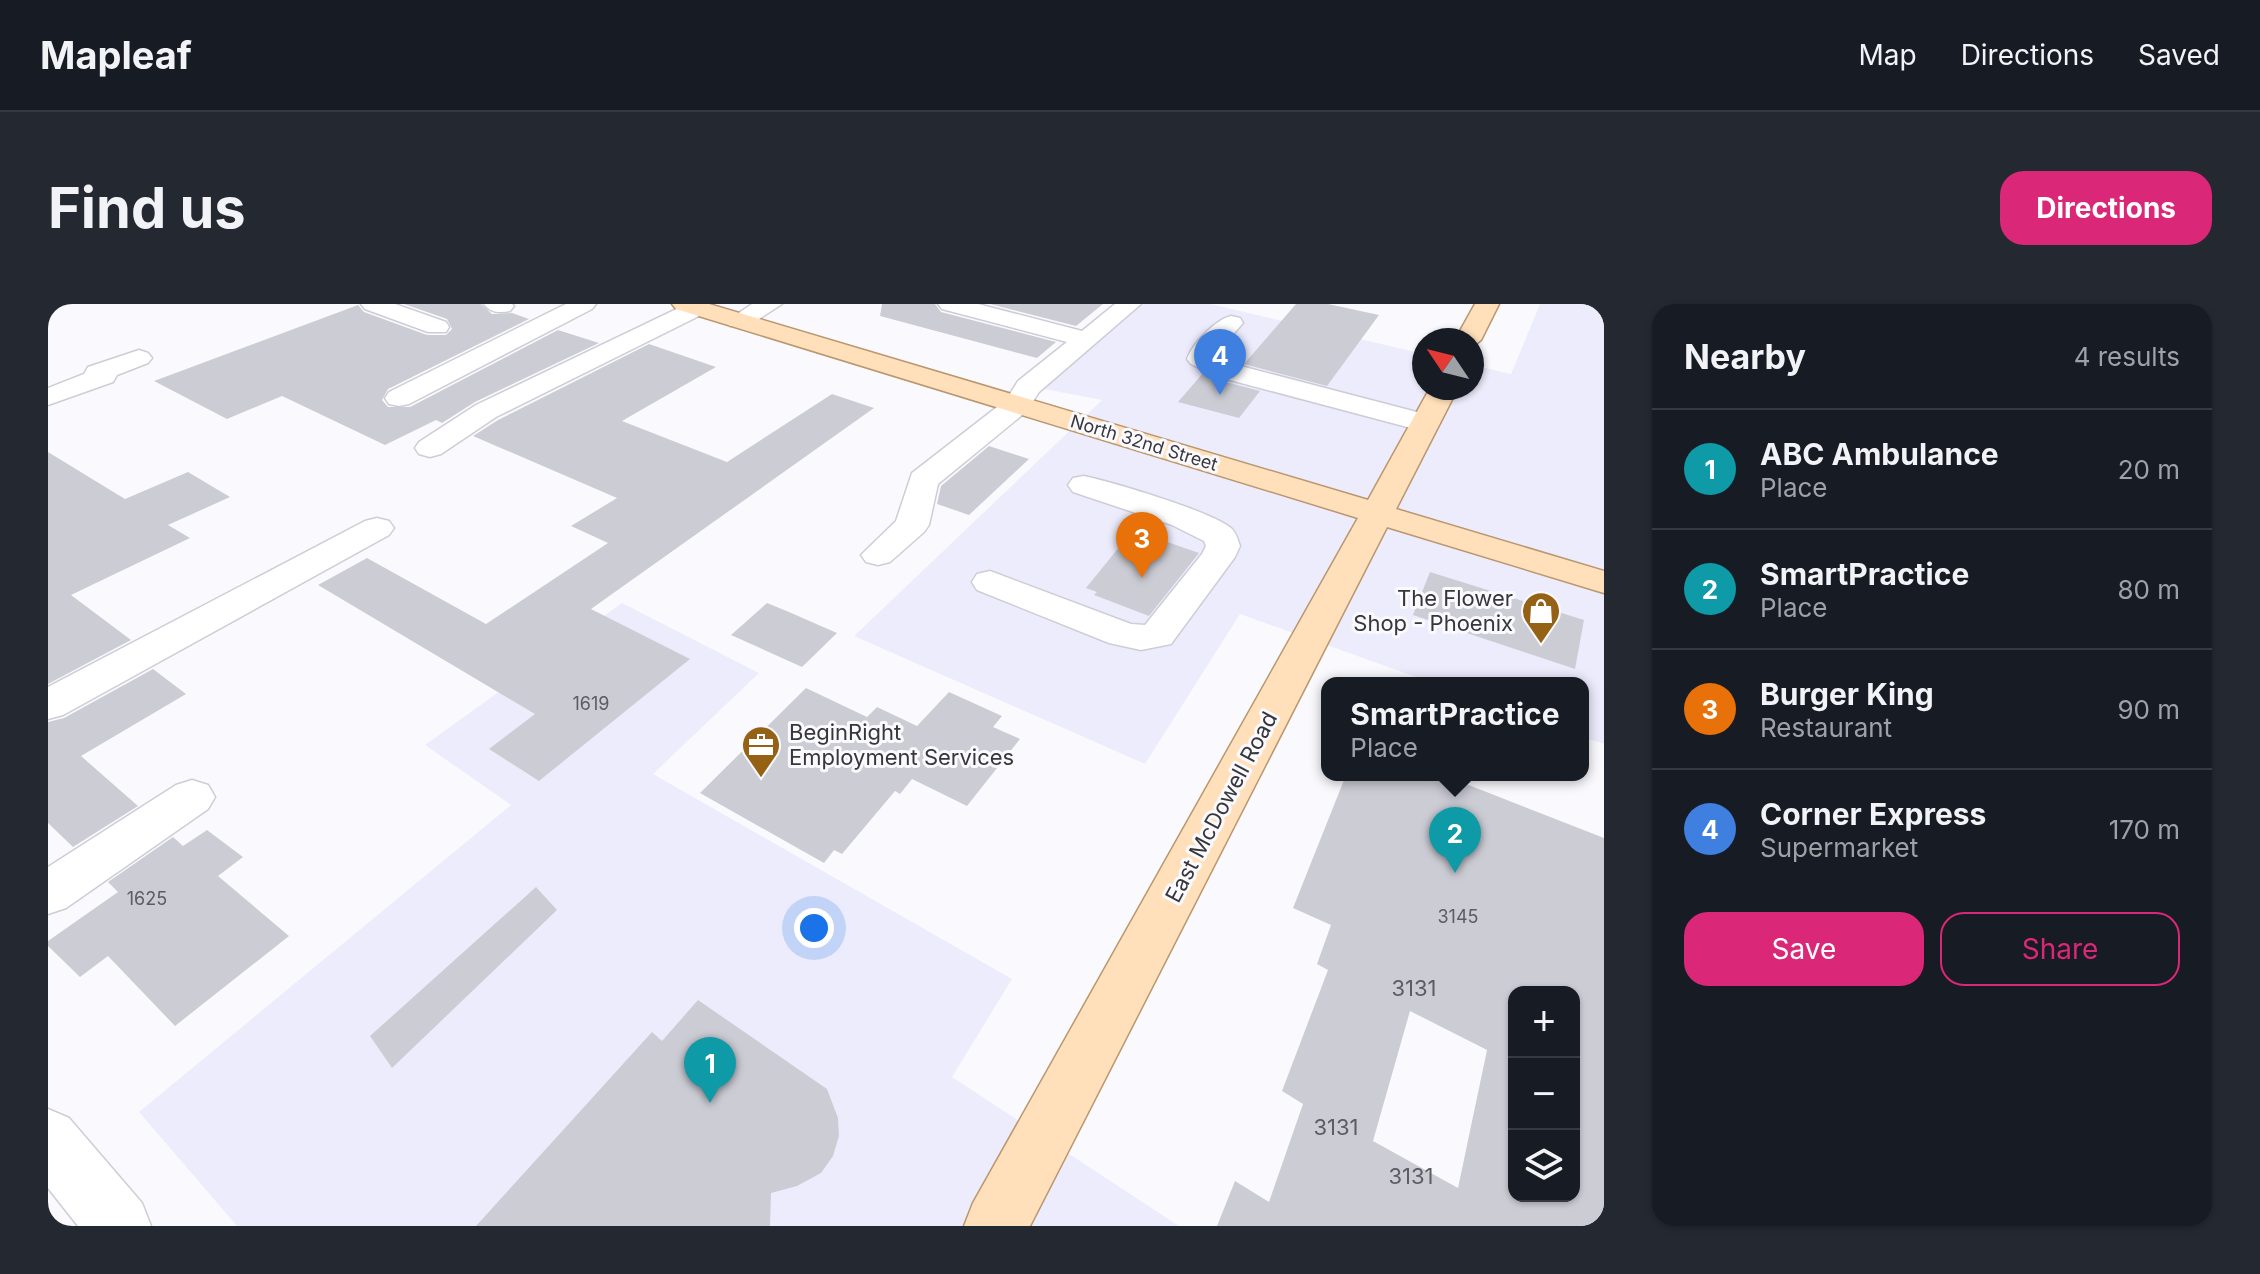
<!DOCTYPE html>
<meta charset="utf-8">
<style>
:root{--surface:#171b24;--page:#242831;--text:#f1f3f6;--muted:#9ea1a6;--line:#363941;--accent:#db2777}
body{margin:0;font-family:Inter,sans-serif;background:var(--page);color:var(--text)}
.controls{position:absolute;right:24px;bottom:24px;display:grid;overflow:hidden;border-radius:16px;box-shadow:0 2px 6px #0004}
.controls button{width:72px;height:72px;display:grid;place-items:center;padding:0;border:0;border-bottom:2px solid var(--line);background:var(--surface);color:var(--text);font:40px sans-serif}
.compass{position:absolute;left:1364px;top:24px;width:72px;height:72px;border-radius:50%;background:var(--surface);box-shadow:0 2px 6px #0004;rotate:305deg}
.you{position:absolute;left:766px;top:624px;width:28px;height:28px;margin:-20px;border:6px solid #fff;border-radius:50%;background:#1a73e8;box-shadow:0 0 0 12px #1a73e833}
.badge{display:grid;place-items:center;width:52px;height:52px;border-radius:50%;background:var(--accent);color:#fff;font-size:26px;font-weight:700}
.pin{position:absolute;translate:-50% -66px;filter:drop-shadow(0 2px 4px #0008)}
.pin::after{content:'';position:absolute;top:42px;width:28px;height:24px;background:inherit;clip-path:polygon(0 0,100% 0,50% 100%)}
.popup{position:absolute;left:1273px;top:373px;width:268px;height:104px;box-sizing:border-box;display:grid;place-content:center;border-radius:16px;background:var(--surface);filter:drop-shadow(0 2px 6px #0005);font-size:26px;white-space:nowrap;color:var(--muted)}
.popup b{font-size:30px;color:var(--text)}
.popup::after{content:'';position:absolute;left:50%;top:100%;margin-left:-16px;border:16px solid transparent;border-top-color:var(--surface)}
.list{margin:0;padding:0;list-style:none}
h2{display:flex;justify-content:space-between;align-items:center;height:104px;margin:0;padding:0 32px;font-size:34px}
h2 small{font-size:26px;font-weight:400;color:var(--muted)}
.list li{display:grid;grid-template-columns:52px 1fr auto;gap:24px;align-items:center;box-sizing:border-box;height:120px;padding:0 32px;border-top:2px solid var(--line)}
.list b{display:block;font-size:30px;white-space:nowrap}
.list p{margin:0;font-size:26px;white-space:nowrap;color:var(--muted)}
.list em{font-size:26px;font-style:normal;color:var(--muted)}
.actions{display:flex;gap:16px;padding:24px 32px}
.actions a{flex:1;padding:18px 0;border:2px solid var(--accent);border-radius:24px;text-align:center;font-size:28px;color:var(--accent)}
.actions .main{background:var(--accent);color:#fff}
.icon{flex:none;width:44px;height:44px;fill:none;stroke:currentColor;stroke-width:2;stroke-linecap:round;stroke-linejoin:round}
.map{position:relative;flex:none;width:1556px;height:922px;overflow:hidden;border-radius:24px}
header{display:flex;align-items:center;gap:48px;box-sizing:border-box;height:112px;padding:0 40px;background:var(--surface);border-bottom:2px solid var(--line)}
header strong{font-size:38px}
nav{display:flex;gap:44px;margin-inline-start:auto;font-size:28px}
.intro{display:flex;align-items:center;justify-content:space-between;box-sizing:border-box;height:192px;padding:0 48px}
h1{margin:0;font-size:56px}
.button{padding:20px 36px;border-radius:24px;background:var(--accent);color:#fff;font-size:28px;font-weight:700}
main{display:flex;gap:48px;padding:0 48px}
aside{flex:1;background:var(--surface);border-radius:24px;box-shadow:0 2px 6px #0004}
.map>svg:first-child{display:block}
.built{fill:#edecfd}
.building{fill:#ccccd5;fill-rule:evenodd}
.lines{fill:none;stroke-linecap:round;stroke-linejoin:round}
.minor-casing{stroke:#cecdd7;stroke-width:3}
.major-casing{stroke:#b9976f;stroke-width:3}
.minor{fill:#fff;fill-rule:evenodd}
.major{fill:#ffe0ba;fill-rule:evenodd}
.labels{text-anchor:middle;stroke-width:6;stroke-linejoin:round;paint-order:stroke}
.far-street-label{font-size:18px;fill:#37363a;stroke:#fafafe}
.number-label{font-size:18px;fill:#5c5c61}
.poi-label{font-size:22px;fill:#37363a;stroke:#fafafe;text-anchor:end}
.street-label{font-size:22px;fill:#37363a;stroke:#fafafe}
.near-number-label{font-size:22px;fill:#5c5c61}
</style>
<header>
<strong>Mapleaf</strong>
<nav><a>Map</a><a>Directions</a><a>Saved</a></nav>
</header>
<div class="intro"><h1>Find us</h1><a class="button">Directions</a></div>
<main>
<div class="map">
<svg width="1556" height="922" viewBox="0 0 1556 922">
<rect width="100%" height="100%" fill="#fafafe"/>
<!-- built -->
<g class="built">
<path d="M1096 0H1162L1376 50V84H1424V61L1463 70 1492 0H1556V440L1535 433V379H1385L1192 310 1097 460 806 332 1054 96 996 85Z"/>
<path d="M574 299 711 369 605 470 964 675 904 773 1131 922H189L91 808 463 501 377 441Z"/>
</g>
<!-- building -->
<g class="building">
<path d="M356 0H433L444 10 464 9 481 15 340 85 334 96 340 103H362L510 26 551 39 427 98 394 119 388 116 337 141 234 92 179 115 106 77 310 1 316 8 379 31H398L404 25 399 15Z"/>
<path d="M834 0H887L893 8 1008 38 989 54 832 12Z"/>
<path d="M942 0H1055L1028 22Z"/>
<path d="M1248 0H1280L1331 11 1279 82 1196 60Z"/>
<path d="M601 40 668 63 574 117 679 158 784 90 826 104 543 305 642 355 491 477 441 445 487 410 270 281 319 254 438 320 560 239 523 222 569 194 425 132 450 116Z"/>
<path d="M1155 69 1166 75 1212 87 1191 114 1130 98Z"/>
<path d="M941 142 981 155 921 211 889 200 893 182Z"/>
<path d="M0 148 77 195 140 168 182 193 120 221 142 234 23 291 83 336 0 380Z"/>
<path d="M1085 226 1151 249 1101 312 1046 291 1049 288 1038 284Z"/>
<path d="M1382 268 1536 316 1527 365 1365 311Z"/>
<path d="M719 299 741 308 789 329 754 363 683 331Z"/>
<path d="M105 365 138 390 33 452 90 502 25 543 0 519V418L16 414Z"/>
<path d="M758 384 819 413 829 403 869 422 901 388 954 412 945 423 972 435 919 502 864 475 852 490 847 487 794 550 786 546 776 559 652 489Z"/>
<path d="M1298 471H1395L1556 534V922H1169L1187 877 1221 898 1255 800 1234 787 1280 666 1269 660 1283 621 1245 604ZM1466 688H1526V892H1466ZM1362 707 1439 746 1410 884 1325 837Z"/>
<path d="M159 526 195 553 170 572 241 632 127 722 60 652 32 673 0 642V637L70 588 60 578 125 533 135 542Z"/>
<path d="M488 583 509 606 344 764 322 732Z"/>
<path d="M650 696 779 785 790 814 791 832 785 852 773 869 749 882 723 889 722 922H428L604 728 614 737Z"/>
</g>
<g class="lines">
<defs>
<g id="minor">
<path d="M313 0H347L398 18 401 23 398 28H380L317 5Z"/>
<path d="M436 0H464L466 2 462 7C453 9 442 9 436 0Z"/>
<path d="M518 0H548L544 5 361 100 351 102 341 100 337 94 341 88Z"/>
<path d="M639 0H658L661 4 657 9 448 113 393 150 382 153 371 150 367 144 371 138 428 101Z"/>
<path d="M704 0H734L700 22H682L679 17Z"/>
<path d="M890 0H930L1034 27 1067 0H1093L991 88 979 107 890 180 881 221 876 228 842 258 830 261 818 258 813 251 848 217 864 169 958 96 970 77 1019 38 894 5Z"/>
<path d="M1183 12 1192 14 1195 19 1166 52 1185 60 1388 113 1392 119 1388 125 1378 128 1167 72 1143 60 1139 55C1145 39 1167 16 1183 12Z"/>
<path d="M91 46 100 49 104 54 100 59 69 71 65 78 0 101V84L36 70 40 63Z"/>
<path d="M1036 172C1064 178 1166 208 1184 225 1188 229 1190 236 1192 242L1187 253 1123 340 1093 346 1061 339 929 286 924 278 929 270 942 267 1083 320 1097 321 1154 250 1158 242 1156 237 1124 221 1025 188 1020 181 1025 174Z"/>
<path d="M329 214 341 217 346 224 341 231 15 411 0 415V383L317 217Z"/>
<path d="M144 476 160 481 167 493 160 505 18 604 0 610V563L128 481Z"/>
<path d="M0 805 21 814 94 899 103 922H30L0 884Z"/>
</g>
<g id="major">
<path d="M624 0H661L1320 196 1382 84H1410L1348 205 1556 267V289L1339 223 982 922H916L925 899 1310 214 628 5Z"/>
<path d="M1427 0H1451L1433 36 1424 43V36H1407Z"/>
</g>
</defs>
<!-- minor casing -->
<use href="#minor" class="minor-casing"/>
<!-- major casing -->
<use href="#major" class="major-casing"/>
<!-- minor -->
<use href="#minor" class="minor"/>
<!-- major -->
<use href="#major" class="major"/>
</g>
<!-- icons -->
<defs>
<symbol id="shop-pin" viewBox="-11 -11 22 30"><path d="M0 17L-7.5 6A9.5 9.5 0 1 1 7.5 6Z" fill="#956215" stroke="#fafafe"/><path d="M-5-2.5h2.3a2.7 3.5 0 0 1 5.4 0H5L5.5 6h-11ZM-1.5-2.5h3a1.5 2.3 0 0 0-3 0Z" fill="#fff"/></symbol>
<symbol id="office-pin" viewBox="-11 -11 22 30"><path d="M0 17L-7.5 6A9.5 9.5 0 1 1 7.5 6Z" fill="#956215" stroke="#fafafe"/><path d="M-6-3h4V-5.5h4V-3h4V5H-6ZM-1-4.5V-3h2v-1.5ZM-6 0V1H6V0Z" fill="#fff"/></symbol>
</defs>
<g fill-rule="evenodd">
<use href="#shop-pin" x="1471" y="285" width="44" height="60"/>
<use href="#office-pin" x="691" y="419" width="44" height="60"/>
</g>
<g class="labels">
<!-- far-street labels -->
<g class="far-street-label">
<text transform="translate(1096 139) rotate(17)" y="6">North 32nd Street</text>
</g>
<!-- number labels -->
<g class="number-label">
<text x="543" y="406">1619</text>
<text x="99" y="601">1625</text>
<text x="1410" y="619">3145</text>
</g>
<!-- poi labels -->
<g class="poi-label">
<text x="1465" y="302">The Flower<tspan x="1465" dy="25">Shop - Phoenix</tspan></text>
<text x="741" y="436" text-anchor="start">BeginRight<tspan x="741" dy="25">Employment Services</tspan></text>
</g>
<!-- street labels -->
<g class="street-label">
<text transform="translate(1173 503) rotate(-62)" y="8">East McDowell Road</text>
</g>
<!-- near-number labels -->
<g class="near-number-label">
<text x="1366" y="692">3131</text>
<text x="1288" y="831">3131</text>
<text x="1363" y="880">3131</text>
</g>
</g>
</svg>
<div class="controls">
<button>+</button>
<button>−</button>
<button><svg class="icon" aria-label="layers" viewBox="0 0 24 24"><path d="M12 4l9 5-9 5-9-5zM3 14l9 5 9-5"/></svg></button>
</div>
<svg class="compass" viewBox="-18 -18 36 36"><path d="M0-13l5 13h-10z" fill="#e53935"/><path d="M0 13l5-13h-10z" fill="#9ea1a6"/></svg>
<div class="you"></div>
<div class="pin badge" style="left:662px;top:799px;background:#0f9aa8">1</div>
<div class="pin badge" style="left:1407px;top:569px;background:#0f9aa8">2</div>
<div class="popup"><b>SmartPractice</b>Place</div>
<div class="pin badge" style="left:1094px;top:274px;background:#e8710a">3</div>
<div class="pin badge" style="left:1172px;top:91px;background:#3f7fe0">4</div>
</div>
<aside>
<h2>Nearby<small>4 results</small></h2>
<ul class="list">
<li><span class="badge" style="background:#0f9aa8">1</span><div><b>ABC Ambulance</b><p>Place</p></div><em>20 m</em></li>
<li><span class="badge" style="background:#0f9aa8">2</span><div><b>SmartPractice</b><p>Place</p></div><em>80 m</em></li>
<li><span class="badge" style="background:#e8710a">3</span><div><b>Burger King</b><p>Restaurant</p></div><em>90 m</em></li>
<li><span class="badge" style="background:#3f7fe0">4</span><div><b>Corner Express</b><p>Supermarket</p></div><em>170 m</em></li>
</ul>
<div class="actions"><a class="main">Save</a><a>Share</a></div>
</aside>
</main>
